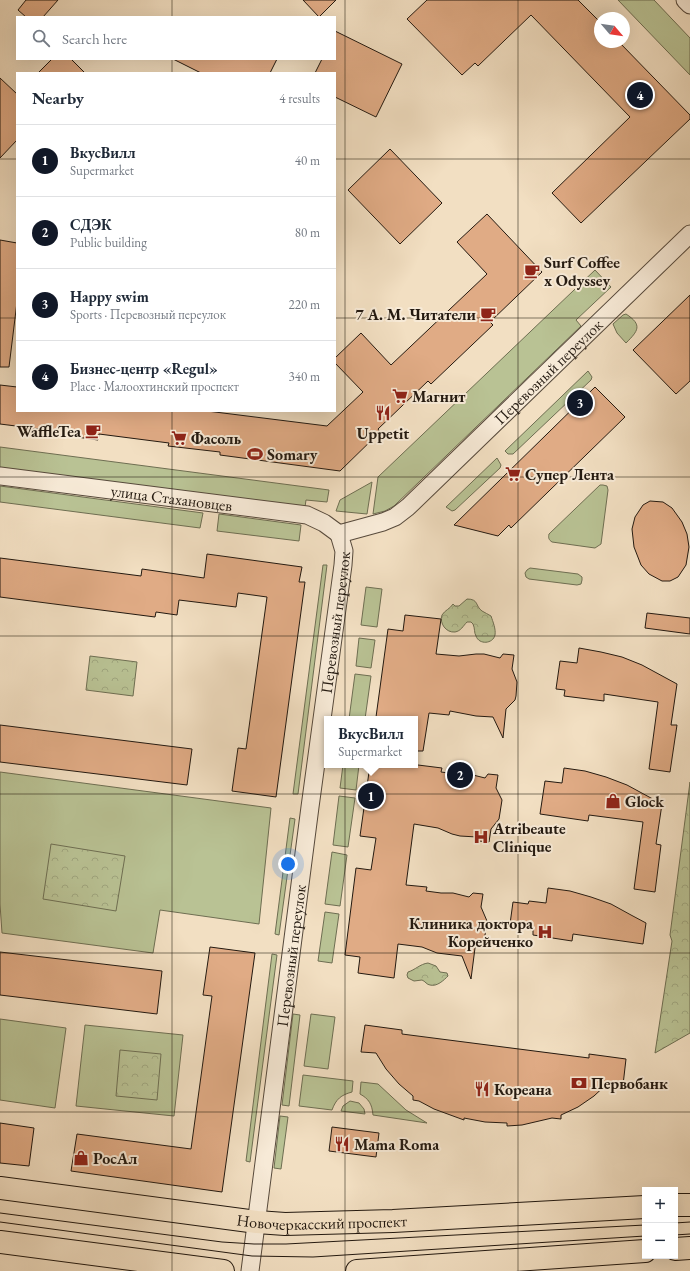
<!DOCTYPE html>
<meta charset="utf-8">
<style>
:root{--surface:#fff;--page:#f2f2f3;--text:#1f2937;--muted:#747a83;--line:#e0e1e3;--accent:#111827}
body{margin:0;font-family:"EB Garamond",serif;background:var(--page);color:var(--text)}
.controls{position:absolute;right:12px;bottom:12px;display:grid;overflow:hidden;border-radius:0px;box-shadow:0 4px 16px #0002}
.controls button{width:36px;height:36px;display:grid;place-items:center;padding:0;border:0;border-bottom:1px solid var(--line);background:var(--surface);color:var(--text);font:20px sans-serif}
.compass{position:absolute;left:594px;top:12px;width:36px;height:36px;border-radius:50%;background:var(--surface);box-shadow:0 4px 16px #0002;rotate:119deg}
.you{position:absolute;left:288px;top:864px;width:14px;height:14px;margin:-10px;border:3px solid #fff;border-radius:50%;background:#1a73e8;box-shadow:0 0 0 6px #1a73e833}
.badge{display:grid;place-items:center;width:26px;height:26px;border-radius:50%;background:var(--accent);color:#fff;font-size:13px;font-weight:700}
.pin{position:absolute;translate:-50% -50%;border:2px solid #fff;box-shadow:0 1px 4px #0006}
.popup{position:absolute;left:324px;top:716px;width:94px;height:52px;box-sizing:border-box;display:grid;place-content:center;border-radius:0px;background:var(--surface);filter:drop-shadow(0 1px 3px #0005);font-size:13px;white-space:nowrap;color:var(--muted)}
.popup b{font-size:15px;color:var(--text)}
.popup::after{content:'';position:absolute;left:50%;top:100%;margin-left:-8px;border:8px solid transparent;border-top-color:var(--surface)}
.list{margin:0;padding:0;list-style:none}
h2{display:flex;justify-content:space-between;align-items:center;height:52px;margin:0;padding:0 16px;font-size:17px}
h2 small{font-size:13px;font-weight:400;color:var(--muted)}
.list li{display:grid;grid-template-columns:26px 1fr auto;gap:12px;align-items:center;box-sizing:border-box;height:72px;padding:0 16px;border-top:1px solid var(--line)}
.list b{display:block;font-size:15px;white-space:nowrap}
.list p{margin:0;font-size:13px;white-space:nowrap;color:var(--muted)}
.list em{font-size:13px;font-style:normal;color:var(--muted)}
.icon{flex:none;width:22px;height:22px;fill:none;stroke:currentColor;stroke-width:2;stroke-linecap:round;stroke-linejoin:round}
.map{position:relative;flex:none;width:690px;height:1271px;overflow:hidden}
.search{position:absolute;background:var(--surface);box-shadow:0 4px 16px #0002;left:16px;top:16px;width:320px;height:44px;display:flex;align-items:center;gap:10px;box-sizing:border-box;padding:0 14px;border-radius:0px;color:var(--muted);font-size:15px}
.panel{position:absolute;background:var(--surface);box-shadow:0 4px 16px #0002;left:16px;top:72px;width:320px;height:340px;border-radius:0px}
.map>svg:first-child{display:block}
.grass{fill:#b9c294;stroke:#6e6e52}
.park{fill:url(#park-crowns);stroke:#6e6e52}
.building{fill:#e0ab85;stroke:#231910}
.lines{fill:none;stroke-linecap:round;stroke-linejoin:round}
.minor-casing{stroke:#574a3c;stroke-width:19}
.major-casing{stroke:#231910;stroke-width:24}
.minor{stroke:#f7ead7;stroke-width:17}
.major{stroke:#f2dfc2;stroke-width:22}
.tram{stroke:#231910;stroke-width:1}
.grid{fill:none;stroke:#231910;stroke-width:1;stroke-opacity:0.55}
.labels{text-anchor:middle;stroke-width:4;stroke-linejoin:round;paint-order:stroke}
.poi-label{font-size:16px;font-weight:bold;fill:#231910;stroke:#f7ead7;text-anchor:start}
.street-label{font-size:16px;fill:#231910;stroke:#f7ead7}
</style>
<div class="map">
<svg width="690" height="1271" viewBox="0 0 690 1271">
<defs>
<pattern id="park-crowns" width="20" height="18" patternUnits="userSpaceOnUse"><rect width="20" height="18" fill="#b9c294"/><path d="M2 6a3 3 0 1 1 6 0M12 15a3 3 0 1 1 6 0" fill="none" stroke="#9fa67f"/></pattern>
</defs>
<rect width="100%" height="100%" fill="#f2dfc2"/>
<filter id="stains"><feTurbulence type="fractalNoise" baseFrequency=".005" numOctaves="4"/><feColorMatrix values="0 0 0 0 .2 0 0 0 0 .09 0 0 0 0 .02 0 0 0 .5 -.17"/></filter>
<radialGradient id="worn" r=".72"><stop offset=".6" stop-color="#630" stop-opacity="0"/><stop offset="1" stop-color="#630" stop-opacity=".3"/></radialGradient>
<!-- grass -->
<g class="grass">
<path d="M618 0H654L690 38V75Z"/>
<path d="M595 270 611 287 576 320 581 326 394 506 385 511 373 514 378 477Z"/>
<path d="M626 314C643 325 638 331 626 343L617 333 613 324 623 315Z"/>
<path d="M588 371 592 377 591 380 513 454H508L505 451Z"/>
<path d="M0 447 329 490 327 502 306 500 305 507 0 468Z"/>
<path d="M497 458 501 465 500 468 455 510 452 511 446 507Z"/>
<path d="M372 482 367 514 336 511 340 500Z"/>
<path d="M600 485H603L607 486 608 490 601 544 595 548 552 542C549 540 548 538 549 534Z"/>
<path d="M0 486 203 513 200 528 0 502Z"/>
<path d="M219 514 301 525 299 541 217 531Z"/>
<path d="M323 565H327L298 794H293Z"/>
<path d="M530 568 578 574 582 577V580L581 584 577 585 529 579 526 577 525 573 527 570Z"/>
<path d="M366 587 382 589 377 627 361 625Z"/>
<path d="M359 638 375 640 371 668 356 666Z"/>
<path d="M355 674 371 676 365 719H349Z"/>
<path d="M343 765H359L356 790 340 788Z"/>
<path d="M0 772 271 808 259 924 160 910 153 953 2 933 0 904Z"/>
<path d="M339 796 355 798 348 847 333 845Z"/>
<path d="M290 818 295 819 279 935 275 934Z"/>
<path d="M332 852 347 855 340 906 325 904Z"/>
<path d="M325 912 339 914 332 963 318 961Z"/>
<path d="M272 954 277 955 250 1162 246 1161Z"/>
<path d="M293 1014 300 1015 289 1106 282 1105Z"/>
<path d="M311 1014 335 1017 328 1069 304 1066Z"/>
<path d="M0 1019 66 1028 55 1108 0 1100Z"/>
<path d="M85 1025 183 1035 174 1116 76 1106Z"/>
<path d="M303 1075 353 1081 352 1092C341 1095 336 1099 332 1110L299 1106Z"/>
<path d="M361 1082 378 1084 406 1110 427 1123 373 1115C372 1104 369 1099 360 1094Z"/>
<path d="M350 1101 359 1103 364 1109 365 1114 341 1111 343 1106Z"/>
<path d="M280 1116 288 1117 281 1169 274 1168Z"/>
</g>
<!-- park -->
<g class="park">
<path d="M467 599C479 599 475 606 482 611 485 613 488 614 491 616 493 622 496 629 495 635 493 644 479 645 476 636 474 633 475 628 473 624L471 622H467C463 626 461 631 455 632 446 633 439 623 442 615 445 610 450 609 453 604L455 606H459Z"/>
<path d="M90 656 137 662 133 696 86 690Z"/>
<path d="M690 782V1033L655 1053 672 941 670 935Z"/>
<path d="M51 844 125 856 116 911 43 899Z"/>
<path d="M428 963 436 966 440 972 447 973 448 976C444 980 437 987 430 985 427 985 425 981 422 980L414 981 408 978 407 975 408 972C415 970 420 964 428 963Z"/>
<path d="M120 1050 161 1054 157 1100 116 1096Z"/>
</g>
<!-- building -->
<g class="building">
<path d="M26 0H58L43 17H26L18 10Z"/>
<path d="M303 0H336L319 17Z"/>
<path d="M427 0H578L600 22V42H619L690 115V119L581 223 552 193 630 117 531 15 478 66 475 63 462 75 407 19Z"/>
<path d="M335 31 402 64 376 117 335 97V73H315L322 59H335Z"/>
<path d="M52 59H71L85 73H38Z"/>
<path d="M173 59H277L270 73H201Z"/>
<path d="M0 78 17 94V140L0 158Z"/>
<path d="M390 149 442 203 400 244 348 190Z"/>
<path d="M487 214 542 272 490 322 493 325 431 384 428 381 378 429 380 432 340 471 220 455V452L168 446 169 443 99 434 98 440 48 433V430L0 424V385L17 387V411H207L327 426 363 392 335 363V358L361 333 391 365 487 274 457 242Z"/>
<path d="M0 240 17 243V302L9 367H0Z"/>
<path d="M690 295V381L676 394 633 350Z"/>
<path d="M595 387 625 417 511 528 509 525 498 536 454 525Z"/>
<path d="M650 501 663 502 672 508 682 522 687 534 689 547 686 565 678 577 670 581H662L649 574 641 565 634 547 632 529 635 517 643 505Z"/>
<path d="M207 554 302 567 299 582H305L276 797 232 791 238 748 246 749 267 597 238 593 236 607 179 600 177 615 156 612 155 617 0 597V558L141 576 142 569 204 578Z"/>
<path d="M647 613 690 618V634L645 628Z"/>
<path d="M405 615 441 619 436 654 459 656 476 654H484L500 658 503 654 514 655 512 669 517 682 516 696 515 700 506 709 503 738 493 717 476 716 450 711 449 715 429 713 423 751H415V719H393L376 717 388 629 403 631Z"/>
<path d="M579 648 601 652 622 657 642 665 677 684 671 725H677L670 772 649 769 658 702 604 694V701L564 696 565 690 556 689 560 661 577 663Z"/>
<path d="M0 725 192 749 187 785 0 762Z"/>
<path d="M370 765H418L442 768 441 772 456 774H469L485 778 488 774 498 775 496 788 502 800 499 819 491 829 489 842 479 841 477 837 460 836 452 834 438 828 414 824 406 885 427 887 426 891 441 893H453L469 897 473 893 483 894 481 907 487 921 485 935 484 938 475 948 471 979 462 956 437 953 422 947 398 944 394 978 358 973 360 957 345 955 356 868 371 870 376 838 360 836Z"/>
<path d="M564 768 585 771 606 777 627 785 662 804 656 844 661 845 655 892 634 889 643 822 589 815 588 821 540 814 545 781 562 783Z"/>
<path d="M548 888 570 891 591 897 611 904 631 915 646 923 643 944 573 934 572 941 533 935V930L525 929V926L510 924 513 902 528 904 529 901 546 903Z"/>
<path d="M210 947 255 953 222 1192 71 1171 77 1134 191 1149 212 996 203 995Z"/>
<path d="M0 952 162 971 157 1014 0 995Z"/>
<path d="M365 1025 402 1030V1034L433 1038 589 1058V1054L626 1059 623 1085 608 1083 594 1096 578 1107 561 1115V1119L552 1118 522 1125 507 1126V1123L485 1122 464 1118V1120L434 1109 419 1101 413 1100V1096L399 1084 386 1069 376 1053 361 1052Z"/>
<path d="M0 1123 34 1128 29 1166 0 1163Z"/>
<path d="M332 1127 379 1133 376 1157 329 1151Z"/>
</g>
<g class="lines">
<defs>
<g id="minor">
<path d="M685 0 690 5"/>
<path id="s1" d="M0 476 307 515 324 523 339 534"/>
<path id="s2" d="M339 534 383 522 395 517 408 507 690 234"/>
<path id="s3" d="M250 1271 310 807 343 565 344 551 339 534"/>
</g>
<g id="major">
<path id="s4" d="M0 1188 257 1222 285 1224 393 1221 645 1207"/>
<path d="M675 1205H690"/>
<path d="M0 1242 223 1271"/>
<path d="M675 1249 690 1248"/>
<path d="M357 1271 645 1251"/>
</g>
</defs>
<!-- minor casing -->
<use href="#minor" class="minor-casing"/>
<!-- major casing -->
<use href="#major" class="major-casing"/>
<!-- minor -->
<use href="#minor" class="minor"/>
<!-- major -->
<use href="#major" class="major"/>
<!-- tram -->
<g class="tram">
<path d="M0 1213 222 1242 254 1244H286L645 1225"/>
<path d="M0 1222 252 1256 313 1257 645 1236"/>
<path d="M675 1223 690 1222"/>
<path d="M675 1235 690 1234"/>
</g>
</g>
<!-- grid -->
<path class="grid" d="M172 0V17M345 0V1271M518 0V1271M172 59V73M0 159H17M335 159H690M0 318H17M335 318H690M172 411V1271M0 477H690M0 636H690M0 794H690M0 953H690M0 1112H690"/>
<!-- icons -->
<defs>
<symbol id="cafe-bare" viewBox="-9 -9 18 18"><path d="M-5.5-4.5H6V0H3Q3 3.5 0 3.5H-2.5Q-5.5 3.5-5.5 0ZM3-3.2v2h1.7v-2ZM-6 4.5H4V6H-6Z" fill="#8f2418" stroke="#f7ead7" stroke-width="2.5" paint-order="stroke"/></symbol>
<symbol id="supermarket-bare" viewBox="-9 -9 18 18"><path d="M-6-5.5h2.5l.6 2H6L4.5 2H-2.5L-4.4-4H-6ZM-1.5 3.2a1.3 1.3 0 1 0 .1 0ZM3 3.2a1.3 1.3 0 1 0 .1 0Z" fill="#8f2418" stroke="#f7ead7" stroke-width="2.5" paint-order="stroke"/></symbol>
<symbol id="restaurant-bare" viewBox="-9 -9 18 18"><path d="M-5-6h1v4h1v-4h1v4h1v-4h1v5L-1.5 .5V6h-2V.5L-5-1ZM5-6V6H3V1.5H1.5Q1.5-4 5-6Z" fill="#8f2418" stroke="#f7ead7" stroke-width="2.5" paint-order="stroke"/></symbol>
<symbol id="stadium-bare" viewBox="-9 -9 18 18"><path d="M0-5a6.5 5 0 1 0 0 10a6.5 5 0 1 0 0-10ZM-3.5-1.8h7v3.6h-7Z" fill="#8f2418" stroke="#f7ead7" stroke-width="2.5" paint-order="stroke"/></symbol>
<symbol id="shop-bare" viewBox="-9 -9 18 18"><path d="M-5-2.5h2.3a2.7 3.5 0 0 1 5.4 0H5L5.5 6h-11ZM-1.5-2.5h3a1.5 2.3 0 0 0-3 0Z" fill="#8f2418" stroke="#f7ead7" stroke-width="2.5" paint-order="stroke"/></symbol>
<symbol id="hospital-bare" viewBox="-9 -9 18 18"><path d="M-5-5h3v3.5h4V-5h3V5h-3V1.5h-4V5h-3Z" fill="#8f2418" stroke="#f7ead7" stroke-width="2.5" paint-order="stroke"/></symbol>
<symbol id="bank-bare" viewBox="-9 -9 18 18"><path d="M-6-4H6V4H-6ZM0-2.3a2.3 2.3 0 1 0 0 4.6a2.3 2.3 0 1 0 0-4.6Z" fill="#8f2418" stroke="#f7ead7" stroke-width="2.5" paint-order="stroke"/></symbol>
</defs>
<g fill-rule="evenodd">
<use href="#cafe-bare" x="521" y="260" width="22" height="22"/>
<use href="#cafe-bare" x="477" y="303" width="22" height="22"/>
<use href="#supermarket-bare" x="389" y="385" width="22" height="22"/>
<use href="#restaurant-bare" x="372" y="402" width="22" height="22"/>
<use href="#cafe-bare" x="82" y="420" width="22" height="22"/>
<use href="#supermarket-bare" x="168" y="427" width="22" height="22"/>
<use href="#stadium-bare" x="244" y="443" width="22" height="22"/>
<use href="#supermarket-bare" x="502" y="463" width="22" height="22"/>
<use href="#shop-bare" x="602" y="790" width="22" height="22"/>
<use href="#hospital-bare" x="470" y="826" width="22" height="22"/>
<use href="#hospital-bare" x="534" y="921" width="22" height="22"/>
<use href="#bank-bare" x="568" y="1072" width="22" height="22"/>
<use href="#restaurant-bare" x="471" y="1078" width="22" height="22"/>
<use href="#restaurant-bare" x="331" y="1133" width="22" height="22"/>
<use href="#shop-bare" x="70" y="1147" width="22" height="22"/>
</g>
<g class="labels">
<!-- poi labels -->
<g class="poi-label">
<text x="544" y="268">Surf Coffee<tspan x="544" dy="18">х Odyssey</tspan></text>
<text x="476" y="320" text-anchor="end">7 А. М. Читатели</text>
<text x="412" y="402">Магнит</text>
<text x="81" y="437" text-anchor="end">WaffleTea</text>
<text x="383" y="439" text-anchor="middle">Uppetit</text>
<text x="191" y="444">Фасоль</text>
<text x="267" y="460">Somary</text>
<text x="525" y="480">Супер Лента</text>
<text x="625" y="807">Glock</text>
<text x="493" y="834">Atribeaute<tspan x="493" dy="18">Clinique</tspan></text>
<text x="533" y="929" text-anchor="end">Клиника доктора<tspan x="533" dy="18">Корейченко</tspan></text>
<text x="591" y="1089">Первобанк</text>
<text x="494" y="1095">Кореана</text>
<text x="354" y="1150">Mama Roma</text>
<text x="93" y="1164">РосАл</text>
</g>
<!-- street labels -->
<g class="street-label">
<text dy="6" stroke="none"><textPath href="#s2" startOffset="270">Перевозный переулок</textPath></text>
<text dy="6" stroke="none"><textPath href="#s1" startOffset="173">улица Стахановцев</textPath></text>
<text dy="6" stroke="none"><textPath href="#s3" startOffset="654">Перевозный переулок</textPath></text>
<text dy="6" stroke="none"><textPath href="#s3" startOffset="318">Перевозный переулок</textPath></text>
<text dy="6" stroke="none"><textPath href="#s4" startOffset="324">Новочеркасский проспект</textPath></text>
</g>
</g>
<rect width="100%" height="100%" filter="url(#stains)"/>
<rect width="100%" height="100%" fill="url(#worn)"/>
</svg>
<div class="controls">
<button>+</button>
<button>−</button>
</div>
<svg class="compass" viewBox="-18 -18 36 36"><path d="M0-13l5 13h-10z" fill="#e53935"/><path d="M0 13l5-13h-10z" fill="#747a83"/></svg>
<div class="you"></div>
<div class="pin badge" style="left:371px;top:796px">1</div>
<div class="popup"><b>ВкусВилл</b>Supermarket</div>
<div class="pin badge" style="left:460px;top:775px">2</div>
<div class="pin badge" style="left:580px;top:403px">3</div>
<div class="pin badge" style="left:640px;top:95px">4</div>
<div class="search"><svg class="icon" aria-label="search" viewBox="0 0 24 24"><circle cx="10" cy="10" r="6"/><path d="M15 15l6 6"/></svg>Search here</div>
<section class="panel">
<h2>Nearby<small>4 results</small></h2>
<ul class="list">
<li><span class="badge">1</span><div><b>ВкусВилл</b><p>Supermarket</p></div><em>40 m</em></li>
<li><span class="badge">2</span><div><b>СДЭК</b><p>Public building</p></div><em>80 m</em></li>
<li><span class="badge">3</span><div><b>Happy swim</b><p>Sports · Перевозный переулок</p></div><em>220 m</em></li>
<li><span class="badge">4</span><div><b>Бизнес-центр «Regul»</b><p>Place · Малоохтинский проспект</p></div><em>340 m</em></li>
</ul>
</section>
</div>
